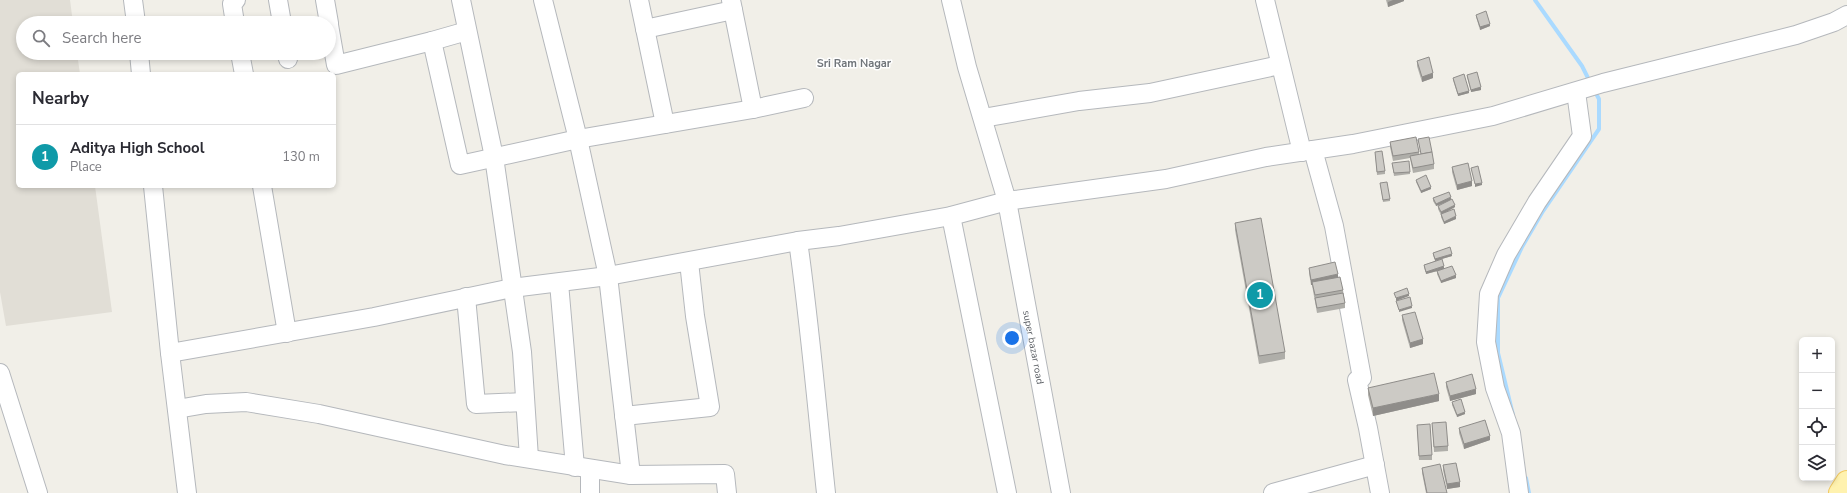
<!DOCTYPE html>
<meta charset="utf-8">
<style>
:root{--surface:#fff;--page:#f7f7f7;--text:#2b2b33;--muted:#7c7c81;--line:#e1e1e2;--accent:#2563eb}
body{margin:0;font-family:"Nunito Sans",sans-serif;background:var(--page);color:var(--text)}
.controls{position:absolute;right:12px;bottom:12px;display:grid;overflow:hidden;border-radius:6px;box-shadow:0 2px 6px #0003}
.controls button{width:36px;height:36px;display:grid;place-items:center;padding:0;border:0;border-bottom:1px solid var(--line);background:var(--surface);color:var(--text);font:20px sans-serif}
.you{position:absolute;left:1012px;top:338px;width:14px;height:14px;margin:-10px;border:3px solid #fff;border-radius:50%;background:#1a73e8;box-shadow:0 0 0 6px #1a73e833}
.badge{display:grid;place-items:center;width:26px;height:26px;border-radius:50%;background:var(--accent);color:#fff;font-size:13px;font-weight:700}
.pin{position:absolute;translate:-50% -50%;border:2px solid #fff;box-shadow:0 1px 4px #0006}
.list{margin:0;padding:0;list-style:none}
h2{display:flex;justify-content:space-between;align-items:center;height:52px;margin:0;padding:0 16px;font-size:17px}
h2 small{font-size:13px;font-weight:400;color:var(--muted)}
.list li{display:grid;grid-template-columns:26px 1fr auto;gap:12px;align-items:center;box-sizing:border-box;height:64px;padding:0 16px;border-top:1px solid var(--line)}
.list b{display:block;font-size:15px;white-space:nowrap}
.list p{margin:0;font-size:13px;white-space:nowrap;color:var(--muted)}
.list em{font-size:13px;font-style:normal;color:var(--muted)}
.icon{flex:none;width:22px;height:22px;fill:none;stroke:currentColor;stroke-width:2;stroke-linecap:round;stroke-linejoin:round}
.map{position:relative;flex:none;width:1847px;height:493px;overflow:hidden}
.search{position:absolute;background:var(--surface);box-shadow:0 2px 6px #0003;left:16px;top:16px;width:320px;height:44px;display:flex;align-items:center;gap:10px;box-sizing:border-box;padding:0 14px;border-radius:22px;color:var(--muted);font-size:15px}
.panel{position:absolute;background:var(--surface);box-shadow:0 2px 6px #0003;left:16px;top:72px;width:320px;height:116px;border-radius:6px}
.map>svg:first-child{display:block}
.education{fill:#e1ded6}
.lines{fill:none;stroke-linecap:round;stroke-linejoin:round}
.stream{stroke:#aadaff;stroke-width:4}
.minor-casing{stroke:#b5b8bc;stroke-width:20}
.major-casing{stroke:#f2c960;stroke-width:24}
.minor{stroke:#fff;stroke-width:18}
.major{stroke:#fff2af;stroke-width:22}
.wall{fill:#afaea9}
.shaded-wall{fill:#8f8d8a}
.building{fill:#cccac5;stroke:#8f8d8a}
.labels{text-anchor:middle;stroke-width:3;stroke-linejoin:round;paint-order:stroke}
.street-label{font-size:10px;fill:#5f6368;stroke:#fff}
.neighbourhood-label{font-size:11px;font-weight:bold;fill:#70757a;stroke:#fff}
</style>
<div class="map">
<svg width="1847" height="493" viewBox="0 0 1847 493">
<rect width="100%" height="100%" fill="#f1efe8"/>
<!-- education -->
<path class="education" d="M0 0H70L73 23H23V53H77L80 74H18V186H95L112 312 6 326 0 292Z"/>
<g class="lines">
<!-- stream -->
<g class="stream">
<path d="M1535 0 1582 66 1590 82"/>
<path d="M1513 415 1498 353V298L1522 247 1543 211 1599 129V99L1594 90"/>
<path d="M1526 478 1529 493"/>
</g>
<defs>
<g id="minor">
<path d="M133 0 136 23"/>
<path d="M278 0 282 23"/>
<path d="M325 0 329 23"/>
<path d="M461 0 494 157 522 352 529 458"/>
<path d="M543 0 578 139 608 276 631 475"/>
<path d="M639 0 665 124"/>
<path d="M731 0 753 109"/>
<path d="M951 0 967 67 1007 201 1061 493"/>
<path d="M1265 0 1302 152"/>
<path d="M235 23 232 4 236 0"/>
<path d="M329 25 336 65 432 41 460 165 578 139 753 109 804 98"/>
<path d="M645 29 733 10"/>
<path d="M432 41 467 31"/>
<path d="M139 53 141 74"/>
<path d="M240 53 244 74"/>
<path d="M287 53 288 59"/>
<path d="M983 118 1079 101 1150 93 1280 65"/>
<path d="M1313 150 1334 226 1362 378 1357 380 1368 428 1380 493"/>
<path d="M153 186 170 353 187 493"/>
<path d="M262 186 287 333"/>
<path d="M951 216 1007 493"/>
<path d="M798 241C810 325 817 409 826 493"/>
<path d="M559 283 575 467"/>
<path d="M466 297 476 404 525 402"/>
<path d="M170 353 374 317 512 288 608 276 798 241 839 236 951 216 1007 201 1166 179 1266 157 1353 144 1493 116 1603 83 1796 35 1834 22 1847 15"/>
<path d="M0 373 38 493"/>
<path d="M177 409 206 404 246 402 319 414 505 455 631 475 725 474 727 493"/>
<path d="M624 416 710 407 695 316 689 262"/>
<path d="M590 469V493"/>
<path d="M1273 493 1375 465"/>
<path d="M1519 493 1511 433 1495 388 1486 342 1489 294 1506 255 1537 202 1582 136 1576 92"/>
</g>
<path id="major" d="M1840 493 1847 482"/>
</defs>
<!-- minor casing -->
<use href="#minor" class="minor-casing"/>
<!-- major casing -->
<use href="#major" class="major-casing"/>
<!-- minor -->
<use href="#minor" class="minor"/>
<!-- major -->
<use href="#major" class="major"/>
</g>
<!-- wall -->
<g class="wall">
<path d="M1386 0H1404V1L1388 7Z"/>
<path d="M1476 15 1490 26 1480 30 1476 17Z"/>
<path d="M1417 61 1433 78 1422 82 1417 66Z"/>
<path d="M1467 75 1481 90 1471 92 1467 77Z"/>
<path d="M1453 78 1469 93 1458 96 1453 80Z"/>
<path d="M1418 139 1434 164V169L1413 173 1410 158 1393 161 1390 147V142L1419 152V155L1421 154Z"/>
<path d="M1375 152 1385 171V174L1377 175Z"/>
<path d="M1392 163 1410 172V174L1394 176Z"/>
<path d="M1452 167 1472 186 1457 190 1452 172Z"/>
<path d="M1416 180 1431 189 1421 193 1416 182Z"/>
<path d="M1380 183 1390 199V201L1383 202Z"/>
<path d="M1433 198 1451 199 1455 207 1441 215 1438 209V206L1445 203 1436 206 1433 201Z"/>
<path d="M1441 214 1456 219 1444 224 1441 217Z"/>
<path d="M1235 223 1285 352V359L1259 364 1235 230Z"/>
<path d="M1433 253 1452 256 1438 260 1444 269 1456 278 1441 283 1437 274V271L1442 270 1426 274 1424 267V265L1435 261 1433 255Z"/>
<path d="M1309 268 1338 277 1343 290 1345 303V308L1317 313 1312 285H1311L1309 273Z"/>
<path d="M1402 315 1423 344 1410 348 1402 320Z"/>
<path d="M1446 382 1476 394 1450 401 1446 387Z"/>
<path d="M1368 388 1439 401 1373 416 1368 395Z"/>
<path d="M1452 402 1465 414 1457 417 1452 405Z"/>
<path d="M1432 423 1448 446V451L1434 452Z"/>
<path d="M1417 425 1432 455V460H1419Z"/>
<path d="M1459 428 1490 440 1464 449 1459 433Z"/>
<path d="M1443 465 1460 487 1447 489 1443 470Z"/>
<path d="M1422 468 1447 493H1426L1422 473Z"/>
</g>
<!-- shaded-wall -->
<g class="shaded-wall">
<path d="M1393 0H1404V1L1388 7V2Z"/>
<path d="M1490 24V26L1480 30V27Z"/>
<path d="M1433 73V78L1422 82V77Z"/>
<path d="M1481 87V90L1471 92V90Z"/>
<path d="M1469 91V93L1458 96V94Z"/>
<path d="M1472 181V186L1457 190V185Z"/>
<path d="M1482 183V185L1475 187V184Z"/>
<path d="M1431 187V189L1421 193V191Z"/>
<path d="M1451 197V200L1436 206V204Z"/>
<path d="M1455 205V207L1441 215V212Z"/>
<path d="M1456 216V219L1444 224V222Z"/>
<path d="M1452 254V256L1435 261V259Z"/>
<path d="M1444 266V269L1426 274V272Z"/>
<path d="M1338 274V279L1312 282V285H1311V280Z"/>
<path d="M1456 275V278L1441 283V281Z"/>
<path d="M1409 294V296L1396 301V298Z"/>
<path d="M1412 306V308L1399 312V310Z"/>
<path d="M1423 339V344L1410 348V343Z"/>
<path d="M1476 389V394L1450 401V396Z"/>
<path d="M1439 394V401L1373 416V408Z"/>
<path d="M1465 412V414L1457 417V415Z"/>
<path d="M1490 436V440L1464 449V444Z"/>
<path d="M1460 482V487L1447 489V484Z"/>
</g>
<!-- building -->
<g class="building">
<path d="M1486 11 1490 24 1480 27 1476 15Z"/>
<path d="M1429 57 1433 73 1422 77 1417 61Z"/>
<path d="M1477 72 1481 87 1471 90 1467 75Z"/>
<path d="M1464 74 1469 91 1458 94 1453 78Z"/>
<path d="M1416 137 1419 152 1393 156 1390 142Z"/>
<path d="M1429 137 1432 152 1421 154 1418 139Z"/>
<path d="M1382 151 1385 171 1377 172 1375 152Z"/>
<path d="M1432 152 1434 164 1413 168 1410 156Z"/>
<path d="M1409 161 1410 172 1394 173 1392 163Z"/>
<path d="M1468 163 1472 181 1457 185 1452 167Z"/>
<path d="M1478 166 1482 183 1475 184 1471 168Z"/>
<path d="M1426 175 1431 187 1421 191 1416 180Z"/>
<path d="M1387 182 1390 199 1383 200 1380 183Z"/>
<path d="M1449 192 1451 197 1436 204 1433 198Z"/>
<path d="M1452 199 1455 205 1441 212 1438 206Z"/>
<path d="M1454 209 1456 216 1444 222 1441 214Z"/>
<path d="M1261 218 1285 352 1259 356 1235 223Z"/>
<path d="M1450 247 1452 254 1435 259 1433 253Z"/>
<path d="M1442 259 1444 266 1426 272 1424 265Z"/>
<path d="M1335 262 1338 274 1311 280 1309 268Z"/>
<path d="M1452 266 1456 275 1441 281 1437 271Z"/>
<path d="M1340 277 1343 290 1315 295 1312 282Z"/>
<path d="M1407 288 1409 294 1396 298 1394 293Z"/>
<path d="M1343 293 1345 303 1317 308 1315 298Z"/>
<path d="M1410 297 1412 306 1399 310 1396 301Z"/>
<path d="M1415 312 1423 339 1410 343 1402 315Z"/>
<path d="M1434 373 1439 394 1373 408 1368 388Z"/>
<path d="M1472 374 1476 389 1450 396 1446 382Z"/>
<path d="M1461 399 1465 412 1457 415 1452 402Z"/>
<path d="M1485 420 1490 436 1464 444 1459 428Z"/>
<path d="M1446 422 1448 446 1434 447 1432 423Z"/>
<path d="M1430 424 1432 455 1419 456 1417 425Z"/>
<path d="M1456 463 1460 482 1447 484 1443 465Z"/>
<path d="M1440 464 1447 493H1427L1422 468Z"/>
</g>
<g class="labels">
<!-- street labels -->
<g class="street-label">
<text transform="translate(1034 347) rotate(79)" y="4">super bazar road</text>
</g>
<!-- neighbourhood labels -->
<g class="neighbourhood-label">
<text x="854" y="67">Sri Ram Nagar</text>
</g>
</g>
</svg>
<div class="controls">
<button>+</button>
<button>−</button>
<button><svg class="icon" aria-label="locate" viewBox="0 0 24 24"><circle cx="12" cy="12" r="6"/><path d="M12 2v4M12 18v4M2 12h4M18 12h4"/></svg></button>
<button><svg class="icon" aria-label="layers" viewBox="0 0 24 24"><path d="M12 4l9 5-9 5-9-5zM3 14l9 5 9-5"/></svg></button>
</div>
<div class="you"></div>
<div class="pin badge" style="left:1260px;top:295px;background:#0f9aa8">1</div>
<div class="search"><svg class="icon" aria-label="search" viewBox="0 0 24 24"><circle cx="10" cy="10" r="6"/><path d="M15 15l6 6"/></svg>Search here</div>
<section class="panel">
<h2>Nearby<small></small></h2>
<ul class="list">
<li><span class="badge" style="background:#0f9aa8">1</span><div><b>Aditya High School</b><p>Place</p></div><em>130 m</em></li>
</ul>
</section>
</div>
